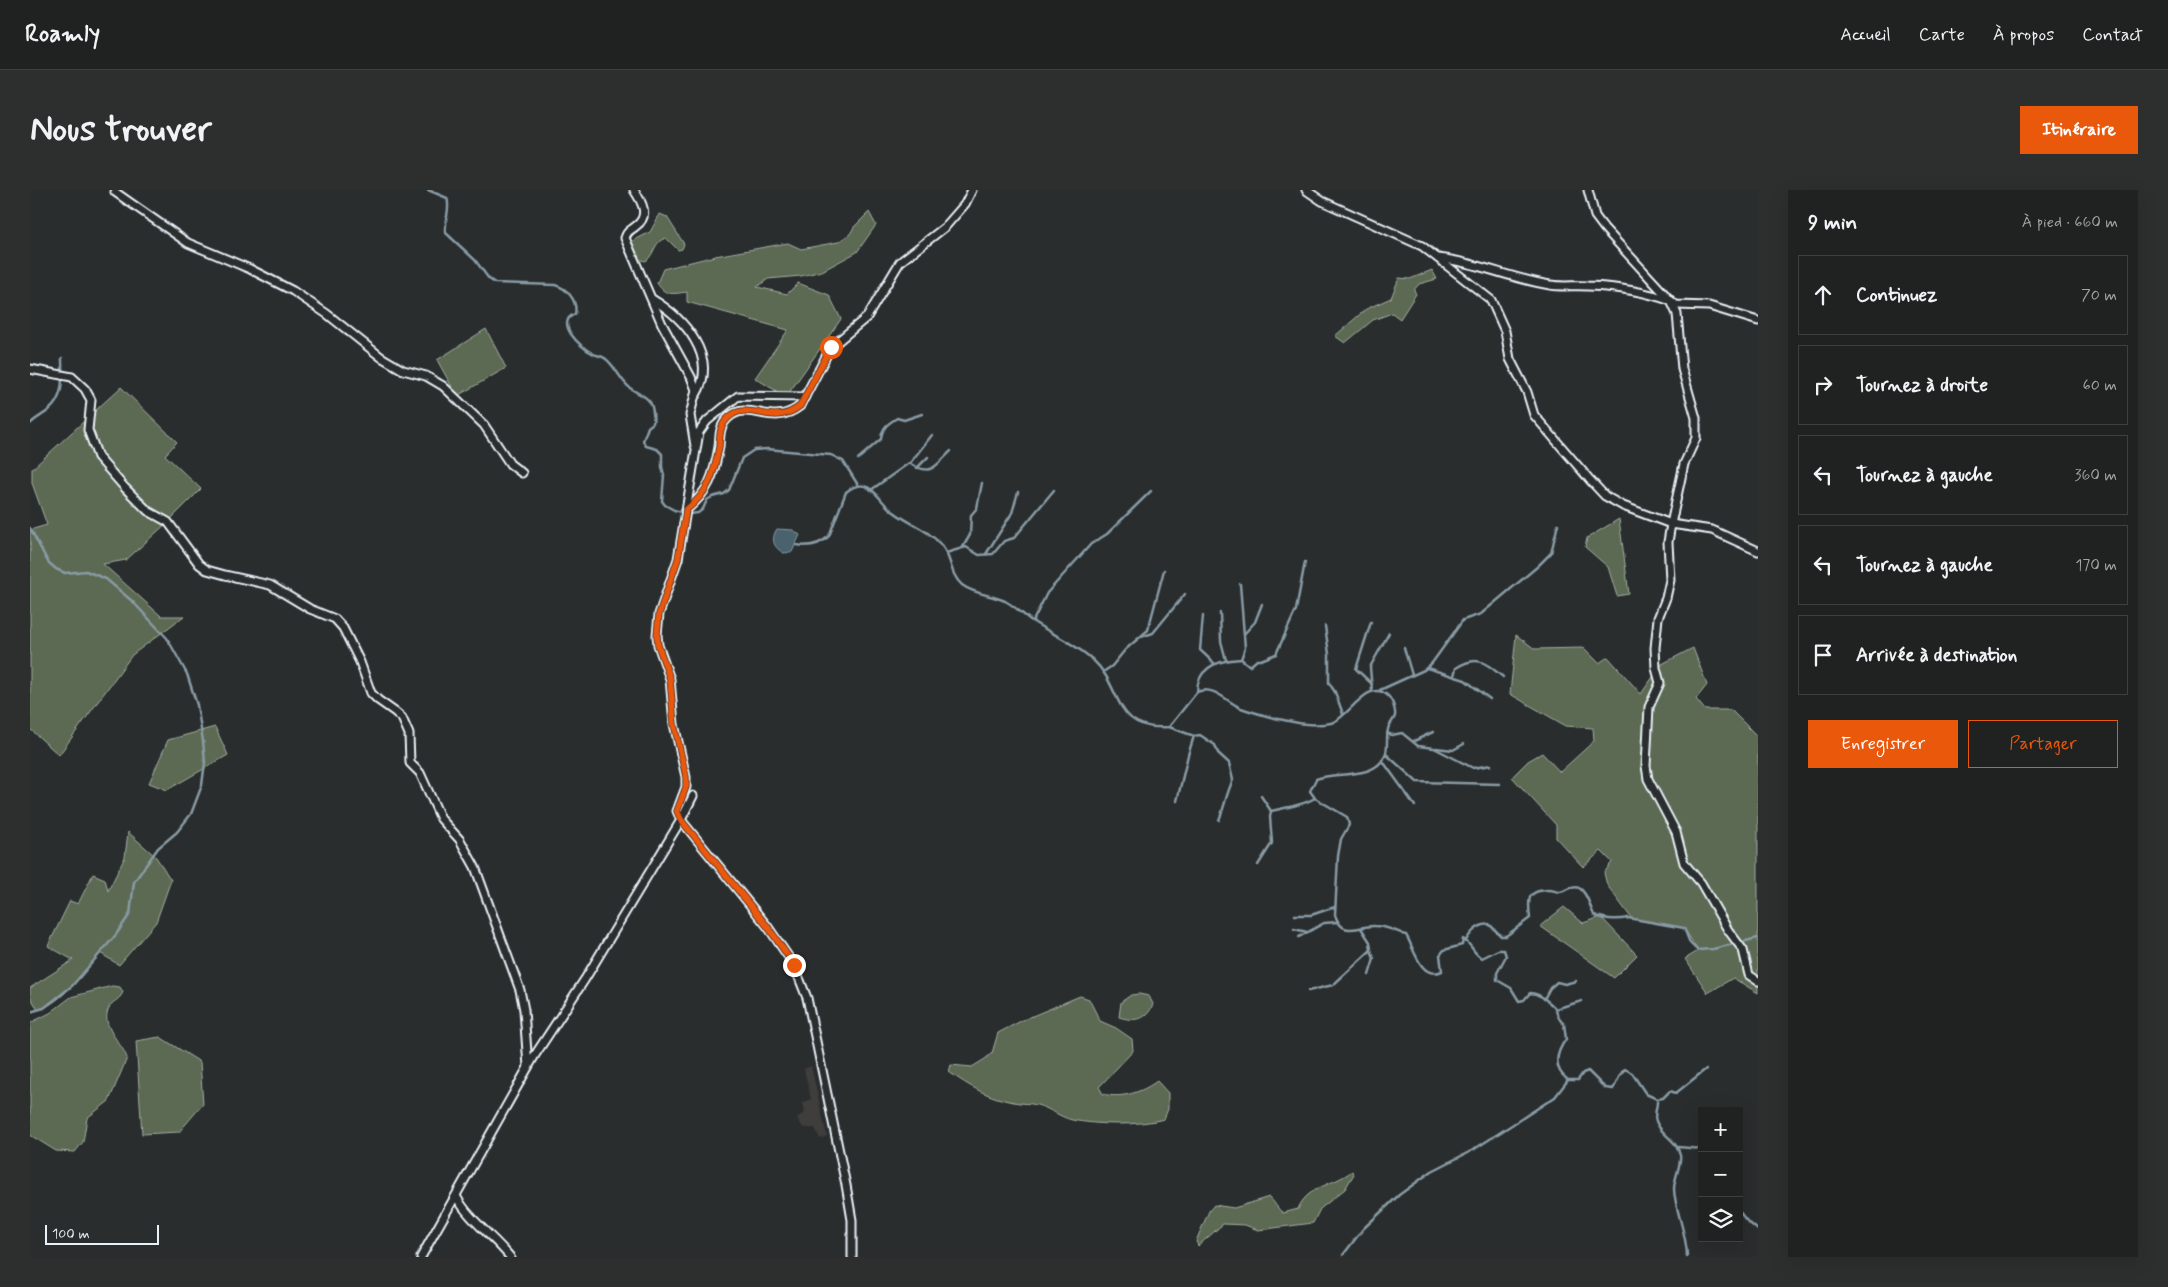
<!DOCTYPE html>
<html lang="fr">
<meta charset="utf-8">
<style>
:root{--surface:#202222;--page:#2d2f2f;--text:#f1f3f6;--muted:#a2a4a5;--line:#3d3f40;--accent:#ea580c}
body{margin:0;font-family:Mynerve,sans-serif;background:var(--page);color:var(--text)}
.controls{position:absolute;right:15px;bottom:15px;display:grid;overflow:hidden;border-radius:0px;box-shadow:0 5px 20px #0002}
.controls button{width:45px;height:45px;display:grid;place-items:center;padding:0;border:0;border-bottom:1px solid var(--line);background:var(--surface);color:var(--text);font:25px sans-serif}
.scale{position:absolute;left:15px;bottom:12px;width:114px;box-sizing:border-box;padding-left:5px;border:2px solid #e8f1f8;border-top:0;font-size:14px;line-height:18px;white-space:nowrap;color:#e8f1f8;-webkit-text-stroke:4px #2a2d2e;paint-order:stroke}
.stop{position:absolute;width:15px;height:15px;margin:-11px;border:4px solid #ea580c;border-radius:50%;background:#fff}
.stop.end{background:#ea580c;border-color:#fff;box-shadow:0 1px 5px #0008}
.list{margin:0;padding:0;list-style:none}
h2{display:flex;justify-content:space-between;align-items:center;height:65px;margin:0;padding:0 20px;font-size:21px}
h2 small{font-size:16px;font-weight:400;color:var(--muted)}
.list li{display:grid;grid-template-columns:32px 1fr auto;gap:15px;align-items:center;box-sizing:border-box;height:80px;margin:0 10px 10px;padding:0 10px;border:1px solid var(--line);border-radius:0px}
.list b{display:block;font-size:19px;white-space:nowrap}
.list em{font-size:16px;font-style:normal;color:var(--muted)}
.actions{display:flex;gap:10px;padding:15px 20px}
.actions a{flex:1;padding:11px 0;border:1px solid var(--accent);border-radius:0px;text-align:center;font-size:18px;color:var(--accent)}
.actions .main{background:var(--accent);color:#fff}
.icon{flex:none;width:28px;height:28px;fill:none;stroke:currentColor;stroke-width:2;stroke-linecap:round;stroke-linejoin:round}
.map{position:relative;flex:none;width:1728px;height:1067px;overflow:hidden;border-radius:0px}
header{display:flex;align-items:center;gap:30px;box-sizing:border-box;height:70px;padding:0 25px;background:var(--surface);border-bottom:1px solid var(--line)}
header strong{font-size:24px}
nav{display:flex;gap:28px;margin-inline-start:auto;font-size:18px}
.intro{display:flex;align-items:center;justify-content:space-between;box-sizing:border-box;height:120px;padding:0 30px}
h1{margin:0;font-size:35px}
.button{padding:12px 22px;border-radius:0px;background:var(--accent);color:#fff;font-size:18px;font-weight:700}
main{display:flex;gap:30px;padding:0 30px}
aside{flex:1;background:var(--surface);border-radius:0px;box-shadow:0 5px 20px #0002}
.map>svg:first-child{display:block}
.built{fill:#403c3c}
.green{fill:#5c6a52;stroke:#a2aea5}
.water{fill:#48626d;stroke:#889ba5}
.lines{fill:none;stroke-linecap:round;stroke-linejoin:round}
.stream{stroke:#889ba5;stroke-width:2.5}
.street-casing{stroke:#e8f1f8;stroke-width:11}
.street{stroke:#2a2d2e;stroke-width:7}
.route{stroke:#ea580c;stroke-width:6}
</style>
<header>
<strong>Roamly</strong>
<nav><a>Accueil</a><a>Carte</a><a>À propos</a><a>Contact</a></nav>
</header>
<div class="intro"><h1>Nous trouver</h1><a class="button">Itinéraire</a></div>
<main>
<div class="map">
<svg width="1728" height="1067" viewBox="0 0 1728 1067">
<rect width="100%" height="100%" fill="#2a2d2e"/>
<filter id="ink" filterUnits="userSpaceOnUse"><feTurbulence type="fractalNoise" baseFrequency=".02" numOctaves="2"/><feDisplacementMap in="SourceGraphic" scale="10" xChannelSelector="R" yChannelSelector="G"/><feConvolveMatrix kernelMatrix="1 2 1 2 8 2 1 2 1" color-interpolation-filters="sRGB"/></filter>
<g filter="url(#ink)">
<!-- built -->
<path class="built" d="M781 876 797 946 790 949 785 938H773L767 928 775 922 773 913 781 909 774 879Z"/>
<!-- green -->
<g class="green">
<path d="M839 22 846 35 827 62 792 81 771 86 738 89 727 97 757 104 768 93 799 105 811 129 756 207 725 188 758 140 657 112V102C642 104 635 106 627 93L633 79 685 66 758 53 771 59 808 52 820 44 824 37Z"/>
<path d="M630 24 637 27 654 54 652 59 648 60 636 48C624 51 625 64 616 71L607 69 601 52 620 42Z"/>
<path d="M1402 80 1407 89 1389 94 1384 100 1386 104 1370 129 1362 123 1343 130 1315 153 1305 146 1336 119 1361 108 1369 88 1380 89Z"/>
<path d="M456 139 476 178 427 206 407 170Z"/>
<path d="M91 197 147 252 135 265 171 299 138 332 96 370 73 374 131 426H154L102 465 29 565 0 539V340L17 335 2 293V279Z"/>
<path d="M1589 329 1599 404 1587 406 1578 377 1555 357 1557 348Z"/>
<path d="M1486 445 1505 459 1554 458 1569 473 1578 467 1611 504 1632 474 1663 458 1677 495 1666 509 1675 520H1701L1728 547V803L1703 788 1678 803 1655 769 1668 761 1654 738 1602 729 1577 695 1574 683 1582 672 1571 661 1553 677 1526 648V635L1482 587 1498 571 1512 563 1530 582 1564 551 1563 538 1536 536 1480 504Z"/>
<path d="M185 537 198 565 137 600 119 593 138 550Z"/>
<path d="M98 642 126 667 141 690 126 732 89 775 70 763C54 782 32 813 8 820L0 806V798L43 770 18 756 40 711 48 714 63 684 75 689 78 701 95 667Z"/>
<path d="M1534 717 1553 733 1571 727 1607 765 1584 788 1510 736Z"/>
<path d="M82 796 90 797 93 802C89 811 84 810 80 816 68 835 92 852 97 868L79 911 57 928 53 952 45 962 26 961 0 945V833L20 823 41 807Z"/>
<path d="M1109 804 1119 806 1123 814C1118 830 1104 832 1089 827L1091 812 1101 805Z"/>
<path d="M1050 806 1059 809 1070 831 1086 838 1102 849 1103 861 1069 897 1073 904C1092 909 1112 902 1127 891L1138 903V919L1134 929C1109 936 1068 935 1042 930 1030 927 1019 918 1007 915 1000 913 992 914 984 912 959 908 940 897 919 882L921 875 942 877 955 869 962 863 968 843 993 830Z"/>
<path d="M130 847 170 872 173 914 149 942 112 944 106 851Z"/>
<path d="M1322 981 1324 984 1315 999 1290 1019 1283 1033 1228 1040 1215 1035 1193 1034 1168 1056 1166 1051 1179 1021 1184 1015 1204 1018 1239 1007C1245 1012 1247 1019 1253 1023L1268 1019C1278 995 1303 996 1322 981Z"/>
</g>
<!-- water -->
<path class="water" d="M747 339 763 340 770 345 762 362 754 363C744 358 740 350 747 339Z"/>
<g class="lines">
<!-- stream -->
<g class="stream">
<path d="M398 0 417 8C421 18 414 31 416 43L445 70 459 89 465 93 525 95C537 98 548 111 545 124 524 132 550 157 562 163 566 166 572 165 576 169 586 177 590 190 600 198 606 203 615 205 619 211 623 215 624 227 623 233L618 237 613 251 616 256 627 259 632 264V277L634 285 632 311 635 315 644 320 659 324 668 323 673 319 677 310 682 307 694 304 699 300 712 268 724 260 737 259 801 265 813 271 828 295"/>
<path d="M0 234C6 228 13 225 19 220 35 207 32 186 32 168"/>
<path d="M828 269 851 249C852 238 857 234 867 228L874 230 892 224"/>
<path d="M880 273 902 245"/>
<path d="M887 278 898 267"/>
<path d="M841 300 879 273C902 287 904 277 921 261"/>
<path d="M0 338 18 372 26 379 35 383 56 381 76 389 102 411 137 448 157 484 167 515 173 551 175 572 172 595 161 624 147 642 128 658 104 692 100 724 85 746 42 796 14 818 0 822"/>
<path d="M766 355C778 357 790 355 799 346L816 302C822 297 829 293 837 297 846 301 851 311 859 318 874 332 897 338 911 355 922 366 919 384 932 395 944 404 961 405 975 411 985 416 993 425 1002 431 1023 445 1045 453 1063 470 1093 497 1082 542 1139 537L1167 502C1184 495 1197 512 1211 518 1222 522 1233 525 1244 528 1262 532 1283 537 1301 533 1318 529 1337 488 1357 505 1362 509 1366 520 1365 526 1364 529 1361 533 1359 536 1355 545 1359 557 1355 566 1344 590 1307 581 1286 589L1280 601 1285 608 1317 627 1319 635 1311 649 1308 666 1305 725C1313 749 1328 735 1345 736 1356 736 1366 741 1376 745 1384 757 1390 791 1412 781L1410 765 1414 760 1432 755 1433 749C1442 754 1443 764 1452 768L1468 760H1474L1476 766 1467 783V790L1481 798 1489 811 1494 810 1500 803C1508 803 1518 811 1524 817 1528 823 1527 829 1534 834L1536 849C1526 863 1522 878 1538 890H1548L1553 883 1558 881 1575 898 1583 899C1588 892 1588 885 1595 879L1602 883 1616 904 1627 909C1628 916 1623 925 1626 931 1631 946 1646 948 1650 965 1652 973 1644 988 1644 999 1645 1021 1657 1043 1657 1067"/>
<path d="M933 357 940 345 941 325 947 318 952 293"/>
<path d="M916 363 936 357 949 365 963 364 974 351 984 348 1024 300"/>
<path d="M956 364 982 323 988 302"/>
<path d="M1190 423 1191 451 1196 470"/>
<path d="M1173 426 1170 460 1185 474"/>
<path d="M1003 431 1017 403 1061 354 1077 344 1121 301"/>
<path d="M1341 432 1326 479 1342 494"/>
<path d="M1295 436 1299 464V493L1305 502 1313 524"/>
<path d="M1214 444 1225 432 1232 414"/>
<path d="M1111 447 1123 443 1155 404"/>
<path d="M1374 458 1382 485"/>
<path d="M1211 469 1220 476 1227 470H1231L1246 464 1266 420 1275 372"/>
<path d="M1397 478 1435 490 1460 509"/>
<path d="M1073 482 1082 476 1095 460 1118 440 1134 380"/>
<path d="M1424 486 1426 478C1448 464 1456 473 1473 487"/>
<path d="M1350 500 1394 480 1402 473 1433 430 1451 424 1508 376 1521 363 1528 334"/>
<path d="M1342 501 1340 477 1359 443"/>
<path d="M1167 502C1167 476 1190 470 1211 469L1215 458 1210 394"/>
<path d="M1139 537 1164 546 1158 565 1147 611"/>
<path d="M1357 543 1362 545 1372 543 1388 556 1404 558 1443 578 1461 575"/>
<path d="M1164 546 1170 545 1185 555 1188 563 1199 573 1203 590C1196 604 1195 616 1189 630"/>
<path d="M1384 551 1403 542"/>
<path d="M1406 558 1423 560 1434 554"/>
<path d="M1356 564 1387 592 1470 594"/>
<path d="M1352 570 1385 616"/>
<path d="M1231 606 1241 621"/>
<path d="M1228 675 1242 653 1240 627 1241 621C1256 617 1272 616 1285 608"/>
<path d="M1265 725H1281L1305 717"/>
<path d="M1264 739 1277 742"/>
<path d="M1269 747 1294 733 1308 732"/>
<path d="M1435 752C1441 742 1447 735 1459 734L1471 746H1476L1500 728C1498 710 1496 700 1519 700 1523 700 1527 702 1530 702 1536 701 1543 695 1549 698 1557 702 1560 717 1564 725 1575 730 1587 730 1598 728L1654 738 1660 753 1667 760 1683 759 1728 748"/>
<path d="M1339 785 1344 769 1341 760"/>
<path d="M1278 801 1303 795 1341 760 1340 752 1331 738"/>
<path d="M1514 809 1520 798 1527 792 1535 794 1546 791"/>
<path d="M1525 819 1552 811"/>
<path d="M1627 909 1633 908 1640 901 1646 903 1676 879"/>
<path d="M1648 957 1672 959"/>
<path d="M1709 1021 1716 1030 1728 1040"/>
<path d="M1313 1065 1333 1039 1369 1005 1402 981 1443 960 1525 907 1538 890"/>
</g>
<defs>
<g id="street">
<path d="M604 0C612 12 620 26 606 36 600 41 597 41 595 48L632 134 661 187 666 200 660 225 665 256"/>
<path d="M1276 0 1292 11 1392 56 1461 110 1475 141 1480 169 1497 202 1504 225 1560 290 1575 306 1593 316 1641 334 1682 340 1728 361"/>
<path d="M1558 0 1565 26 1574 38 1641 111 1646 115 1679 116 1728 131"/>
<path d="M85 2 158 53 220 79 263 101 297 124 351 167 373 180 396 186 413 196 454 235 480 274 492 283"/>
<path d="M1408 68C1447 72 1481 89 1520 95 1532 97 1545 95 1558 96 1586 97 1614 101 1641 111L1647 124 1652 179 1666 228V248L1654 274 1641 334 1638 352 1640 390 1636 408 1628 428 1625 458 1626 478 1630 493 1619 517 1616 576 1618 589 1646 642 1654 673 1671 693 1698 740 1713 760 1719 785 1728 791"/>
<path d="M622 109C654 128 689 167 666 205"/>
<path d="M0 179 42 187 55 199 61 210 58 240 68 267 95 298 118 321 138 332 169 374 177 380 195 385 240 395 280 419 305 429 313 438 330 472 341 503 348 510 365 522 372 528 379 544 380 573 390 583 411 629 430 650 445 677 490 800 494 820 498 877"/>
<path d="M775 207 708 206 677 231 669 242 648 369 629 424 627 445 628 455 640 489 644 534 656 587V597L647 621 651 630 738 737 764 775 777 808 816 995 822 1030V1067"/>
<path d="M656 320C679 302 684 285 689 257 690 246 689 236 698 228 719 208 741 239 770 216L801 157 837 127 870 72 915 37 935 14 942 0"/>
<path d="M426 1006C439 1030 463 1046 480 1067"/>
<path d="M391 1067 505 865 555 789 651 630 663 606"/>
</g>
</defs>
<!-- street casing -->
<use href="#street" class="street-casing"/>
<!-- street -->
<use href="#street" class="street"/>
</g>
</g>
<g class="lines" filter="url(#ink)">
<!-- route -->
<path class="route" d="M764 775 738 737 651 630 647 621 656 597V586L644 534 640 489 628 455 627 445 629 424 648 369 656 320C679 302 684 284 689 257 690 246 689 236 698 228 719 208 741 239 770 216L801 157"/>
</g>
</svg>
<div class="controls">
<button>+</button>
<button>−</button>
<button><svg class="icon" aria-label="layers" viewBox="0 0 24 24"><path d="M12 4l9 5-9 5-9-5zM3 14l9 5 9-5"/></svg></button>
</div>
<div class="scale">100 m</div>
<div class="stop" style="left:801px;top:157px"></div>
<div class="stop end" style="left:764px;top:775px"></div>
</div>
<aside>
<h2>9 min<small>À pied · 660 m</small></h2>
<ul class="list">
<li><svg class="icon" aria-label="ahead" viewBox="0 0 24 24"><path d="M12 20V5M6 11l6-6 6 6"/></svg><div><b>Continuez</b></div><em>70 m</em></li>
<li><svg class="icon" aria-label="right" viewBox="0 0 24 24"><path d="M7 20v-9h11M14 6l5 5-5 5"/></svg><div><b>Tournez à droite</b></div><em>60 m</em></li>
<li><svg class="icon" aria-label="left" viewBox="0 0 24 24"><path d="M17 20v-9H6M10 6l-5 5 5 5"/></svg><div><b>Tournez à gauche</b></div><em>360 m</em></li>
<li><svg class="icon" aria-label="left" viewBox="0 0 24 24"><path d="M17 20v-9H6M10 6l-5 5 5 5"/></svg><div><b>Tournez à gauche</b></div><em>170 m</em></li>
<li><svg class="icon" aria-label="arrive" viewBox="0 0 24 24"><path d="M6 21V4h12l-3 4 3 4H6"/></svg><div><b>Arrivée à destination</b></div></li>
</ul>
<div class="actions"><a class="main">Enregistrer</a><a>Partager</a></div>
</aside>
</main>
